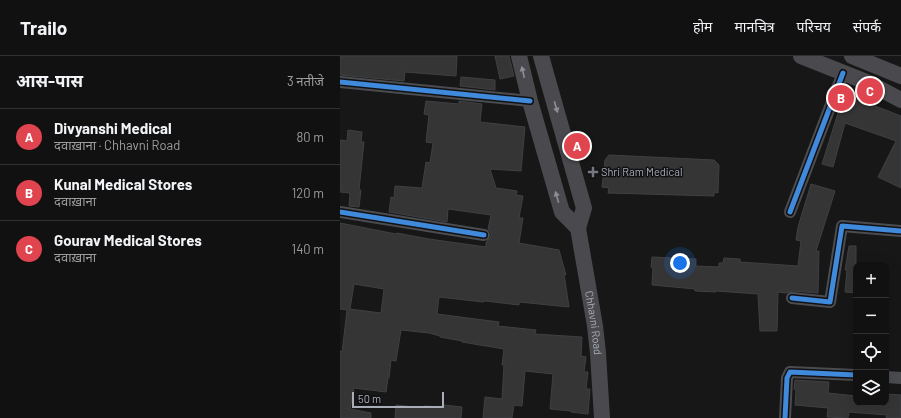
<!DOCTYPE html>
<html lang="hi">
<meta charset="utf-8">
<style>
:root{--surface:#111;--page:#1e1f1f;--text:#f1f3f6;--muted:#9c9d9f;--line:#303131;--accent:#8c9099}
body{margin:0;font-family:Barlow,"Noto Sans Devanagari",sans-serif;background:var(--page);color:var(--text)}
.controls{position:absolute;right:12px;bottom:12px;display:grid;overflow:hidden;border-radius:8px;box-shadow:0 4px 16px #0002}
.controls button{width:36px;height:36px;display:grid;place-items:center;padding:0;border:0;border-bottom:1px solid var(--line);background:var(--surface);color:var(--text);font:20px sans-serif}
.scale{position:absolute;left:12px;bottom:10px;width:92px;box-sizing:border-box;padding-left:4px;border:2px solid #a8adb8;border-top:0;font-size:11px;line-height:14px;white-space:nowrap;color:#a8adb8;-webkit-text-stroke:3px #111113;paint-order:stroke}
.you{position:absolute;left:340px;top:207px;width:14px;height:14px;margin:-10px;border:3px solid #fff;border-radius:50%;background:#1a73e8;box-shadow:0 0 0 6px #1a73e833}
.badge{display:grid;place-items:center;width:26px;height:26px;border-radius:50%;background:var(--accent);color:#fff;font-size:13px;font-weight:700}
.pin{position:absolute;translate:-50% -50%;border:2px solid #fff;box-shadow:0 1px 4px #0006}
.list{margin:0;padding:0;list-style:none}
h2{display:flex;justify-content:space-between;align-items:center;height:52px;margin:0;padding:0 16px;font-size:17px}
h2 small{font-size:13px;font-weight:400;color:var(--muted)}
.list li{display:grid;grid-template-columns:26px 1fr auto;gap:12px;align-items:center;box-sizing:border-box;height:56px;padding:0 16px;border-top:1px solid var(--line)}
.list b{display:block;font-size:15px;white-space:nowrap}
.list p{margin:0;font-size:13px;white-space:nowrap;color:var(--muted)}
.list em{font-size:13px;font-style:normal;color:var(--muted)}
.icon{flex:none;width:22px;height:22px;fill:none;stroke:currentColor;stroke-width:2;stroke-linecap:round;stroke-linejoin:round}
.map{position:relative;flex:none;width:561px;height:362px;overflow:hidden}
header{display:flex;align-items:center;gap:24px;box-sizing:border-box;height:56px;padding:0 20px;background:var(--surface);border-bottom:1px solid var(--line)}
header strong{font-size:19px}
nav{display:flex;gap:22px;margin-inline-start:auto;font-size:14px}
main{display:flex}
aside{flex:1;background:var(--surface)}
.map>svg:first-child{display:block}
.building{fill:#353536;stroke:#3f4043;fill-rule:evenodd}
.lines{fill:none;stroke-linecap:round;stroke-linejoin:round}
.minor{stroke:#4b4c50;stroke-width:12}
.secondary{stroke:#4a4a4e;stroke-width:16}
.cycleway-casing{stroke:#111113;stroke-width:8}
.cycleway{stroke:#408adc;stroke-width:5}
.oneway{fill:#8c8f98}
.poi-dot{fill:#757880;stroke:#111113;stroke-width:1.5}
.labels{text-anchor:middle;stroke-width:3;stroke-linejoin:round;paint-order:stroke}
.poi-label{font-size:11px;fill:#a8adb8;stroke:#111113;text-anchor:start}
.street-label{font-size:11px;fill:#a8adb8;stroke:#111113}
</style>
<header>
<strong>Trailo</strong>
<nav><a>होम</a><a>मानचित्र</a><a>परिचय</a><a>संपर्क</a></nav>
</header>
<main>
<aside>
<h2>आस-पास<small>3 नतीजे</small></h2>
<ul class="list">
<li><span class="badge" style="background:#e0444e">A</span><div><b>Divyanshi Medical</b><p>दवाख़ाना · Chhavni Road</p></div><em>80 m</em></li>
<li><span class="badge" style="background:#e0444e">B</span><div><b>Kunal Medical Stores</b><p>दवाख़ाना</p></div><em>120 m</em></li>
<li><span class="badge" style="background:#e0444e">C</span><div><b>Gourav Medical Stores</b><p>दवाख़ाना</p></div><em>140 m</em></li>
</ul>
</aside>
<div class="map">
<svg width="561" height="362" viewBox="0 0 561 362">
<rect width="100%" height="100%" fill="#171717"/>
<!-- building -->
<g class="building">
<path d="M0 0H117L116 20 65 16 64 25 0 19Z"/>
<path d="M155 0H169L174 20 160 23Z"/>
<path d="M121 21 155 24V34L120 30Z"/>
<path d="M504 38 561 60V132L538 121 556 85 505 67 493 111 482 108Z"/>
<path d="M86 45 119 48V45L142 48 140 66 185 71 181 115 150 113 156 132 177 135 176 139 183 140 179 162H183L179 187 219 194 226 219 224 218 229 251 179 246V249L145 245 143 246 99 241 97 258 159 266 158 270 196 274 195 278 242 281 241 300 246 301 244 316H248L246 333H250L248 358 231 356V355L210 353 213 318 185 315 182 350 174 349 172 362H143L145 341 162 343 164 309H162L164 293 122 286V285L100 281V280L89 277 61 274 56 305 51 304 49 322H48L46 336 14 332 10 353 31 357V362H0V295L2 296 4 280 7 254 0 253V167L56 178 57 177 89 183 146 191V186L151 181V177L148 173 151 159 108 153 107 166 49 156 51 141 54 142 55 130 82 132 86 106 90 107 93 87 86 86 89 59 84 58ZM14 228 44 233 41 257 10 253Z"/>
<path d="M8 74 22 76 21 86H24L19 134H21L19 151 9 150 10 137 0 136V84L7 85Z"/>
<path d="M269 99 374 104 379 109 378 137 374 136V140L268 137 269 132 262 131 265 104Z"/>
<path d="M471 128 495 135 476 195H479L478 237 453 235 446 237 438 236 437 275H420L418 238 376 235V236L355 235V233L312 229 313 212 311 211 312 201 356 203V210L379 211V207H383L384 202 400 203V206L458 210 461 185 456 184 458 171Z"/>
<path d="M509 190H516V237L505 236 507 214H505Z"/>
<path d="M455 324 489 326 488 337 516 340V347H547V338L561 339V362H546L547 359 509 356 508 362 487 361 488 352 455 349 456 334 454 333Z"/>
<path d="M56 349 84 352V350L104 351V349L122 351 121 362H55Z"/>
</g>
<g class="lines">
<!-- minor -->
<g class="minor">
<path d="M0 26 190 45"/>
<path d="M0 156 144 179"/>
<path d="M450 156 503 17"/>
<path d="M452 242 490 246 502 170 561 175"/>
<path d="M546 321 561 322"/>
<path d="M445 362 447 322 450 316 516 319"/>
</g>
<!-- secondary -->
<g class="secondary">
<path d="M179 0 190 45 222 156 238 172"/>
<path id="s1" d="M201 0 244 152 238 172 255 270 258 297 262 362"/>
<path d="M461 0 529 27 561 44"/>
<path d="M512 0 561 20"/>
</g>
<defs>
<g id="cycleway">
<path d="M0 26 190 45"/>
<path d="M0 156 144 179"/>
<path d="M450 156 503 17"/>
<path d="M452 242 490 246 502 170 561 175"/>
<path d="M445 362 447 322 450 316 516 319"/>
</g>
</defs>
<!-- cycleway casing -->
<use href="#cycleway" class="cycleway-casing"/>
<!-- cycleway -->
<use href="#cycleway" class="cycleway"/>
</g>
<!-- one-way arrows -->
<defs><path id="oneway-solid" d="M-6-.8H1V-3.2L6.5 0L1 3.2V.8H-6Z"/></defs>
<g class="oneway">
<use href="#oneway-solid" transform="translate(183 16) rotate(-103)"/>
<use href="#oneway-solid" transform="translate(216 51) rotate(74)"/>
<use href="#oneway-solid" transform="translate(217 141) rotate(-106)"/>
</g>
<!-- markers -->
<path class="poi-dot" d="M251 110h4v4h4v4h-4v4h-4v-4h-4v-4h4z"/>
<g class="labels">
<!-- poi labels -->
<g class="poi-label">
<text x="261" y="120">Shri Ram Medical</text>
</g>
<!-- street labels -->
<g class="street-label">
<text dy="4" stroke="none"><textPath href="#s1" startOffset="275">Chhavni Road</textPath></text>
</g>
</g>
</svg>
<div class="controls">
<button>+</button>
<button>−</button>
<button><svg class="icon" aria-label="locate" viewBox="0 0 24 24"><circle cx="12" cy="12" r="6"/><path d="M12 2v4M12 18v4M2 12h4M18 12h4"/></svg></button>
<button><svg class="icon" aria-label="layers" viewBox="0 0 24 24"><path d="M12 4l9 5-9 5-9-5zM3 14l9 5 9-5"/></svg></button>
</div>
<div class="scale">50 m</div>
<div class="you"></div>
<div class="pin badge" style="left:237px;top:90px;background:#e0444e">A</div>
<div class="pin badge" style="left:501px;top:42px;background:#e0444e">B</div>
<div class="pin badge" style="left:530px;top:35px;background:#e0444e">C</div>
</div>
</main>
